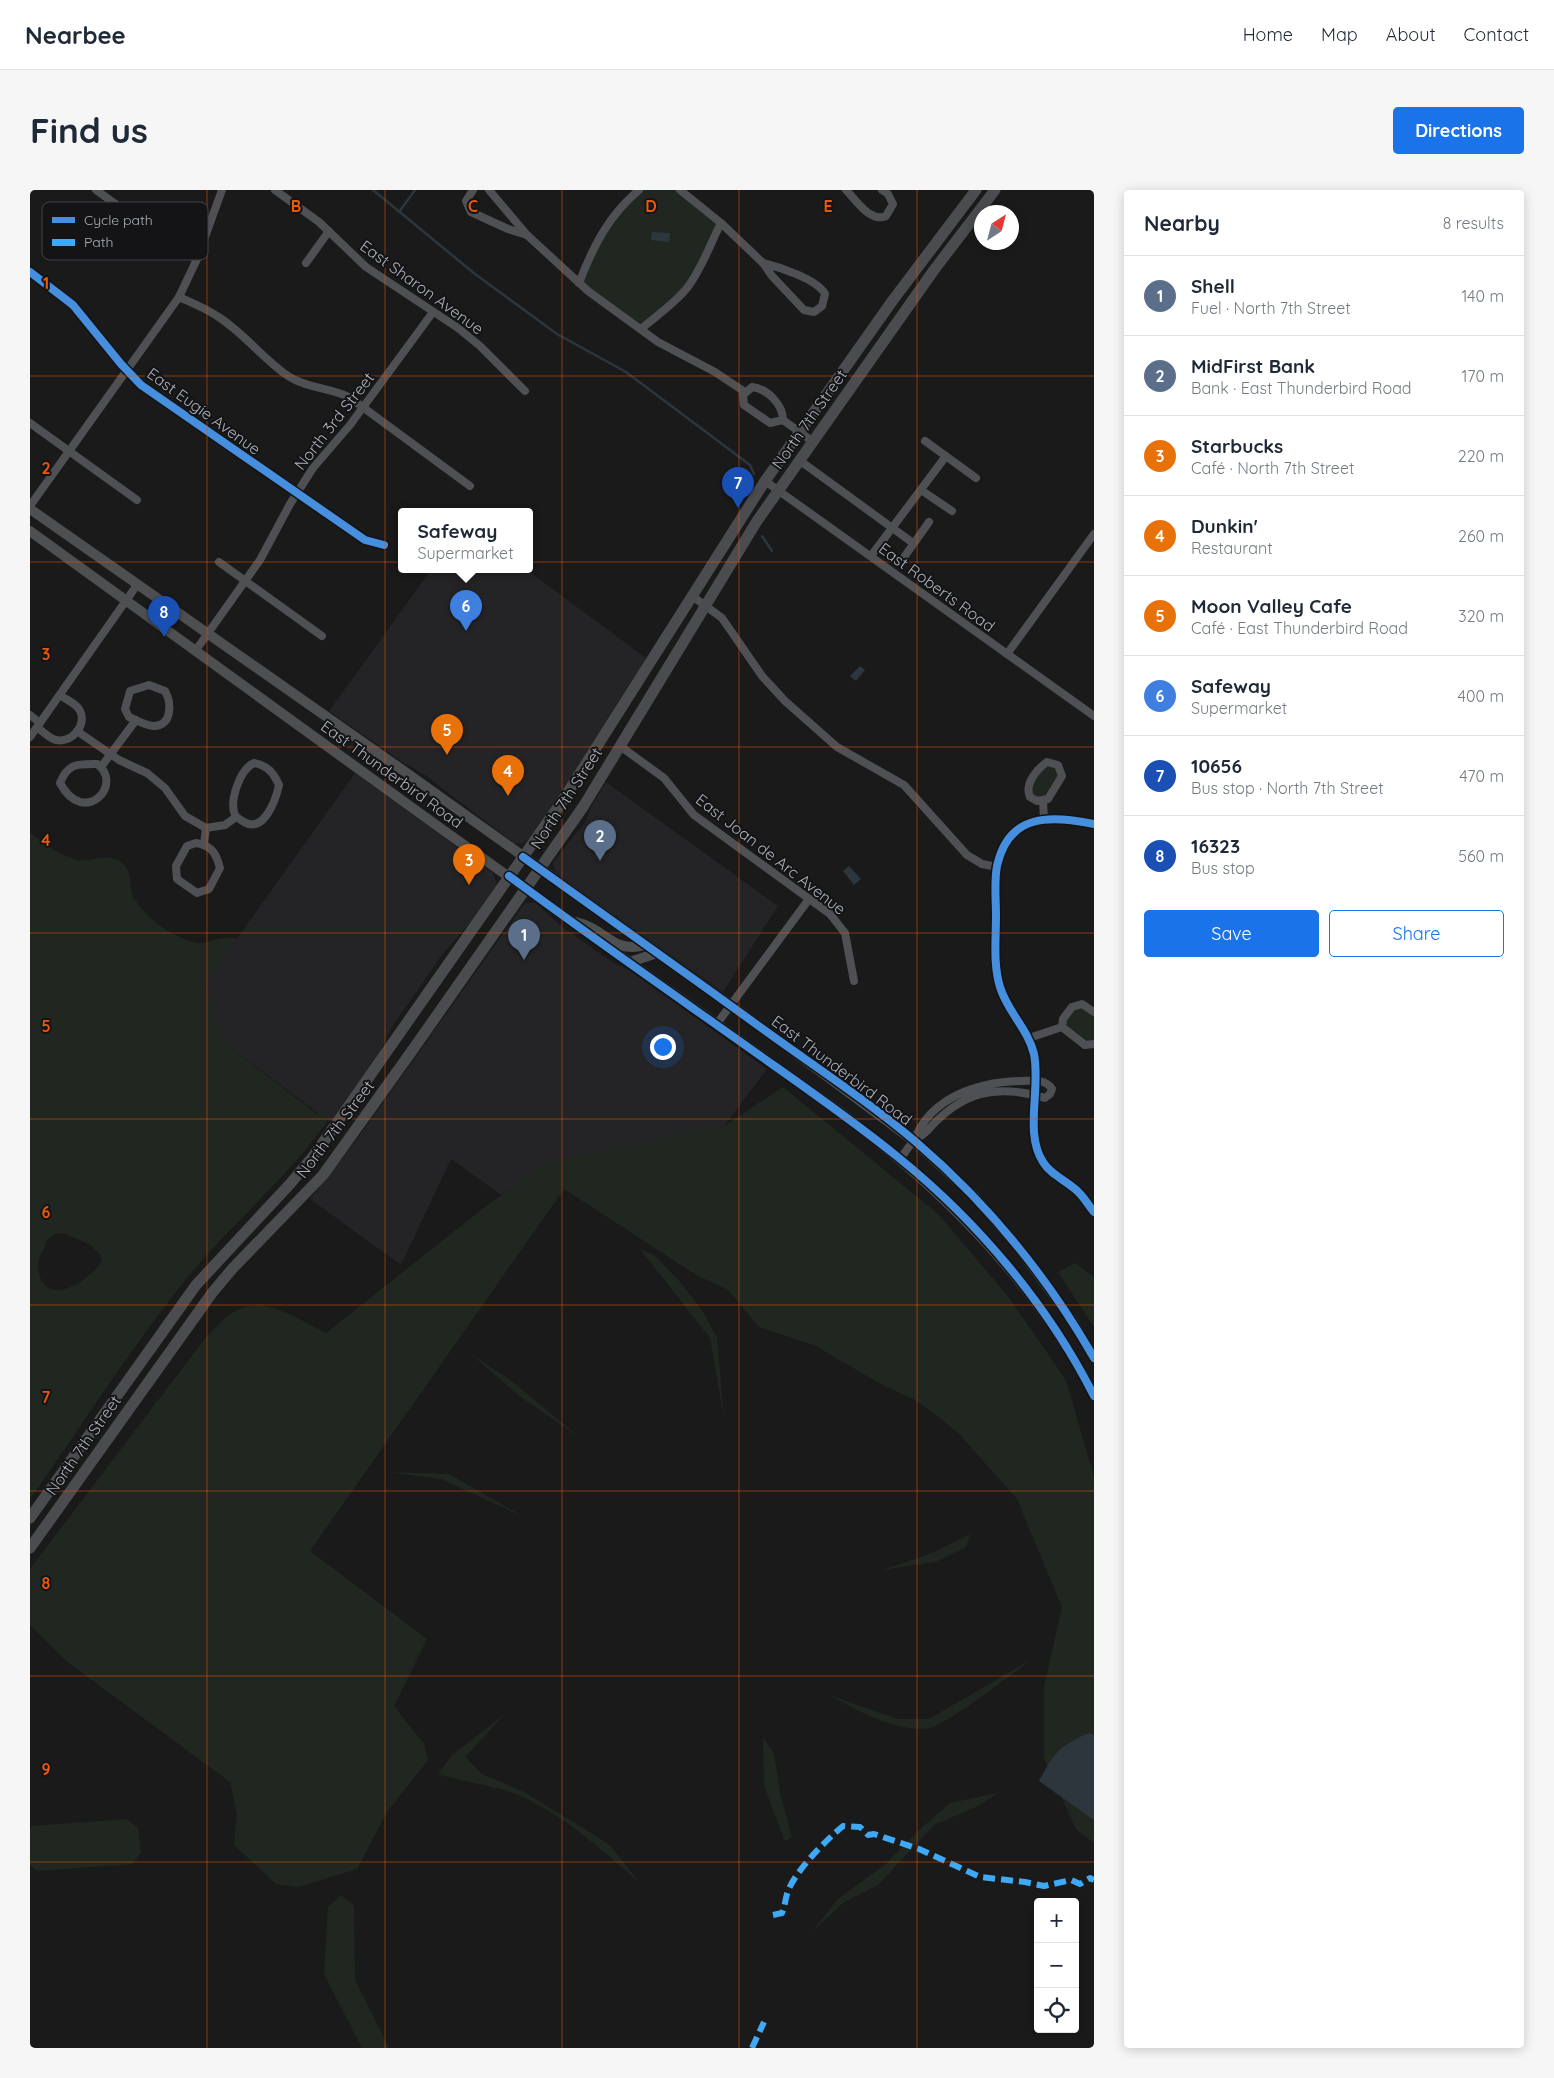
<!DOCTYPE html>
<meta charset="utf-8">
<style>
:root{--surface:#fff;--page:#f6f6f7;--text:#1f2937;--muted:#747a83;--line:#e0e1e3;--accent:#1a73e8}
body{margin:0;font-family:Quicksand,sans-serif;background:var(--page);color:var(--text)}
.controls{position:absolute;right:15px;bottom:15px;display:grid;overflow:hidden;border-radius:5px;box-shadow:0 2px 12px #0003}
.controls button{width:45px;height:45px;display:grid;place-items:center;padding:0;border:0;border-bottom:1px solid var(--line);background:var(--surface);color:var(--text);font:25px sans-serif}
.compass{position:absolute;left:944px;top:15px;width:45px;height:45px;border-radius:50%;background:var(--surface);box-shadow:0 2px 12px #0003;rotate:36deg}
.you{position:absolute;left:632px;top:856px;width:18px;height:18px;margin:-12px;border:4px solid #fff;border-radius:50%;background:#1a73e8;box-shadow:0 0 0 8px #1a73e833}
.badge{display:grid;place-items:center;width:32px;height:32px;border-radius:50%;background:var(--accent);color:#fff;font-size:16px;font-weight:700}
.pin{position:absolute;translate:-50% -41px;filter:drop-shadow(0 1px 2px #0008)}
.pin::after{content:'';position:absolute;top:26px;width:18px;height:15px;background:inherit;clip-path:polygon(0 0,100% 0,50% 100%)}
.popup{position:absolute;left:368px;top:318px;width:135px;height:65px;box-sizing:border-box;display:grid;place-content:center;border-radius:5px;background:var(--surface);filter:drop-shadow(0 1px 4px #0005);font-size:16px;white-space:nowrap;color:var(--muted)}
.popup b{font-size:19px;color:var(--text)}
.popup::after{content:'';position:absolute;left:50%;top:100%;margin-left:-10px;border:10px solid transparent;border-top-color:var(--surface)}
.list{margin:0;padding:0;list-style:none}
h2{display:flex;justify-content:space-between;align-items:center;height:65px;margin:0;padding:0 20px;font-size:21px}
h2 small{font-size:16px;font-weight:400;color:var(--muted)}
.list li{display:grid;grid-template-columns:32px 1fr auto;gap:15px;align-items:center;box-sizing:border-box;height:80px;padding:0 20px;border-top:1px solid var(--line)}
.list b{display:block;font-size:19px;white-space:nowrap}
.list p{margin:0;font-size:16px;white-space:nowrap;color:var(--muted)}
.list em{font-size:16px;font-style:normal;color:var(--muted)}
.actions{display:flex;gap:10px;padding:15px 20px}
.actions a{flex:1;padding:11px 0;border:1px solid var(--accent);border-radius:5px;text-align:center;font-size:18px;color:var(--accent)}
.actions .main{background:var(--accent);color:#fff}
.icon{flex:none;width:28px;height:28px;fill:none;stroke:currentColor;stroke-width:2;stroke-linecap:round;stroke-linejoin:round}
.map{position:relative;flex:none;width:1064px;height:1858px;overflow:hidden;border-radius:5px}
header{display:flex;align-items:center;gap:30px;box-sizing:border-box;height:70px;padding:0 25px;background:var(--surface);border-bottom:1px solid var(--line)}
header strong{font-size:24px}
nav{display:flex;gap:28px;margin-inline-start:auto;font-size:18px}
.intro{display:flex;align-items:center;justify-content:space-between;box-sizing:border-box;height:120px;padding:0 30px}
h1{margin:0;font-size:35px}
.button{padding:12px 22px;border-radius:5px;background:var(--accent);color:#fff;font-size:18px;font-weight:700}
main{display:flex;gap:30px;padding:0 30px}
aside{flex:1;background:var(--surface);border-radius:5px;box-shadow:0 2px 12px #0003}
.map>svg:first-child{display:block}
.built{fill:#242426}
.green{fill:#202720;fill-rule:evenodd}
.water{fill:#2d363c}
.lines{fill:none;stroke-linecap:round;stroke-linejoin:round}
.stream{stroke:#2d363c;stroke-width:2.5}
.minor{stroke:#4e5053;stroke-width:8}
.secondary{stroke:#4d4f51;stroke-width:10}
.primary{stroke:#4b4c4f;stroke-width:11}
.quiet{stroke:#3fa9f5;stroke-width:6;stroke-dasharray:12 6;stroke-linecap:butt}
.cycleway-casing{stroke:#141416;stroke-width:11}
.cycleway{stroke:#468fdf;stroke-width:8}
.grid{fill:none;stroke:#e8590c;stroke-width:1;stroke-opacity:0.55}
.labels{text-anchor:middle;stroke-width:4;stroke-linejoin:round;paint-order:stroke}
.street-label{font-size:16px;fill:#acb2ba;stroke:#141416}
.key{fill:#141416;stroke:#424347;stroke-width:1}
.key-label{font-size:14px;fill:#acb2ba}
.grid-label{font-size:16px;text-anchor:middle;font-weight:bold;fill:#e8590c;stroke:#141416;stroke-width:4;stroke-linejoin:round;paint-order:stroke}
</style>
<header>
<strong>Nearbee</strong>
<nav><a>Home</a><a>Map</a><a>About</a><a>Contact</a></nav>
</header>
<div class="intro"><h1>Find us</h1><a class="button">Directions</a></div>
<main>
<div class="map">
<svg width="1064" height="1858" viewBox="0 0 1064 1858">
<rect width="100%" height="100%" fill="#1a1a1a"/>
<!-- built -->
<g class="built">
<path d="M401 380H497L616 468 537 594 499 649 492 654 484 653 395 585 374 573 299 521Z"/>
<path d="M325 583 463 683 467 694 441 732 414 762 361 838 350 862 300 932 200 857 181 828V808L174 795Z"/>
<path d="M576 592 748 716 693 802 526 683 523 675 524 671 556 631 561 617Z"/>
<path d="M495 713H506L531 736 582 772 599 780 737 879 694 936 518 973 471 1005 421 969 371 1075 280 1009 325 952Z"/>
</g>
<!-- green -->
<g class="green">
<path d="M609 0H650L691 33 662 90 611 139 549 93 569 46Z"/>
<path d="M1017 572 1032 580 1022 604 1007 611 999 598Z"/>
<path d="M0 643C13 652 31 667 47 670 61 672 74 664 88 670 105 678 97 698 105 710 118 729 138 744 159 751 179 758 184 744 207 749L174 795 181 808V828L200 857 287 924H296L300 927C261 985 206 1029 161 1083 103 1154 53 1234 0 1309ZM34 1043C49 1051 67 1053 72 1071 59 1091 15 1121 8 1079 6 1068 15 1060 17 1050L25 1044Z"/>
<path d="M1047 815 1064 822V854L1062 855 1035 840 1033 829Z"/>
<path d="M753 897 908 1024 977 1105 1036 1190 1064 1287V1653L1046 1639 1014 1569V1497L1032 1417 987 1309 930 1245 905 1224 883 1209 854 1196 786 1156 729 1137 697 1099 668 1086 534 999 280 1361 397 1449 364 1516 394 1554 398 1570 357 1622 327 1679 268 1697 246 1694 204 1655 207 1624 200 1592 36 1471 0 1435V1379L176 1147C185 1139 195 1127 205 1121 236 1105 269 1130 296 1143L460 1013 517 973 650 943 694 936Z"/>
<path d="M610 1059 624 1065 652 1094 673 1122 687 1148 694 1228 680 1148Z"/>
<path d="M1045 1073 1064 1087V1137L1028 1082Z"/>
<path d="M440 1163 483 1192 550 1248 488 1205Z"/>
<path d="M357 1282 419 1284 494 1327 411 1289Z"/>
<path d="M940 1344 936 1357 905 1372 852 1380 903 1363Z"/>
<path d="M1002 1469C983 1483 912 1540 893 1539 858 1539 826 1519 796 1504L868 1529H899Z"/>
<path d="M475 1524 435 1567 452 1584 496 1603 580 1655 610 1693C572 1660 533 1624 486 1604 462 1595 433 1592 408 1584L422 1565Z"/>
<path d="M733 1547 744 1564 750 1603 762 1647 755 1651 734 1596Z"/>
<path d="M968 1603 948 1616 904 1635 848 1695 814 1712 782 1742 808 1709 857 1673 889 1640 920 1613Z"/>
<path d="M97 1629 108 1638 111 1662 102 1674 7 1681 0 1675V1639L2 1636Z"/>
<path d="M311 1705 324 1716 325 1790 359 1858H332L294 1784 298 1717Z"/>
</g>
<!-- water -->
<g class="water">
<path d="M622 42 640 43 639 52 621 50Z"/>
<path d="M830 476 835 480 826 491 820 486Z"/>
<path d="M819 676 831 689 824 695 813 681Z"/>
<path d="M1059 1543 1064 1545V1630L1009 1591C1023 1564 1030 1555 1059 1543Z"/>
</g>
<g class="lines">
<!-- stream -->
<g class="stream">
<path d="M343 0 445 84 527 144 596 182 720 275 724 284"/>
<path d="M369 22 385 0"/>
<path d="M732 346 742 361"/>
</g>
<!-- minor -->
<g class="minor">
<path d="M66 0 144 56 167 69"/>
<path d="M245 0 289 32 336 77 428 138 450 156 495 201"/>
<path d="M443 0 436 11 441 22 478 39 497 45"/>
<path d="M459 0 497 45 558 101 628 152 685 182 715 202"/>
<path d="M650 0 691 33 733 73 742 86 774 120 784 122 792 116 795 104C787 89 749 77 733 73"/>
<path d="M816 0C826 10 840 33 856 26L863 14 858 4 852 0"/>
<path d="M276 73 299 41"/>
<path d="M0 82 43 115 91 174 111 195 335 350 354 355"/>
<path d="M549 93C563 57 578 26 609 0"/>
<path d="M149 107C162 113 175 118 187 126 213 142 232 168 258 186 276 198 300 198 319 207L440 296"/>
<path d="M611 139C626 126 644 114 657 98 672 79 680 54 691 33"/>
<path d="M722 197C738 199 753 215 753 230L740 233 714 215 713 205Z"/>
<path d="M753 230 782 251"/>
<path d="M0 233 107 310"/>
<path d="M895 251 946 288"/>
<path d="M769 270 883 353"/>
<path d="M735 291 1064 526"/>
<path d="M891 300 922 321"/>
<path d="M0 316 149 107 167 69 192 0"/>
<path d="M841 366 916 266"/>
<path d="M872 370 899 332"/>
<path d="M189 372 292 446"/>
<path d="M662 406 692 428 732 486 755 511 807 557 874 595 937 665 952 674 967 677"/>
<path d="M166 460 230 370 260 314 283 278 320 235 403 122"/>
<path d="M977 464 1064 344"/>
<path d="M119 495 135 501C142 513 142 537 123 536 115 535 106 530 99 527L95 519 100 501Z"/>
<path d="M0 525 10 533"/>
<path d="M7 537C12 541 17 546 23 549 40 556 59 535 49 519 45 513 35 509 30 505"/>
<path d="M47 541 89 570 117 583 135 598 155 626 176 638"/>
<path d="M0 547 107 395"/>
<path d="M590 556 634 588 664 625 800 724 815 743 824 791"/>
<path d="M1017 572 1028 575 1032 586 1018 609 1007 611 1000 607C994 594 1007 579 1017 572Z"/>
<path d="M224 573C238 576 243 582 249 595 246 609 234 644 214 632 211 630 207 628 205 625 199 611 210 579 224 573Z"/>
<path d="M67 574C95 594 54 638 30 593 38 573 47 574 67 574Z"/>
<path d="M71 577 106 530"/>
<path d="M1013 611 1014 630"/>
<path d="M1064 634C1021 626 979 622 967 676 964 691 966 710 966 725 966 749 963 774 970 797 977 821 998 839 1004 864 1011 899 994 943 1013 972 1020 984 1035 990 1045 999 1053 1005 1058 1015 1064 1022"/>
<path d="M166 653C182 656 186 663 190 678L179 699 167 703 147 689 146 676 157 656Z"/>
<path d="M174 654 176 638 195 635 206 627"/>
<path d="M686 835 779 709"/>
<path d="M1032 837 1033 829 1042 817 1052 814 1064 822"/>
<path d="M1032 837 1055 855 1064 854"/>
<path d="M999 848 1032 837"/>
<path d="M870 969C875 963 879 955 885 950 889 947 893 945 897 941 931 902 966 893 1015 908L1020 904 1022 899C1015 888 1001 891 991 891 948 892 900 907 884 951"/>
</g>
<!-- secondary -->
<g class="secondary">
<path d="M0 319 381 586 701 815 884 951 945 1007 991 1061 1043 1132 1064 1168"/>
<path d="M0 341 406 635 809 921C912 999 1005 1090 1064 1206"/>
<path d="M545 732C577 739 581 764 616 755"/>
<path d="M600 772 627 763"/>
</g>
<!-- primary -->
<g class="primary">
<path d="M0 1328 166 1095 260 994 285 964 533 610 735 291 863 110 946 0"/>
<path d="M0 1358 182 1103 203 1078 293 985 379 865 553 617 727 331 904 80 965 0"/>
</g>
<!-- quiet -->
<g class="quiet">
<path d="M743 1725 752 1723C755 1716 755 1711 757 1704 763 1683 796 1650 813 1636L830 1637 838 1645 844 1644 889 1659 950 1687 995 1692 1014 1696 1041 1690 1050 1694 1060 1688 1064 1690"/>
<path d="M722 1858 734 1832"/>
</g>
<defs>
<g id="cycleway">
<path d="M0 82 43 115 91 174 111 195 335 350 354 355"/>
<path d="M1064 634C1021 626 979 622 967 676 964 691 966 710 966 725 966 749 963 774 970 797 977 821 998 839 1004 864 1011 899 994 943 1013 972 1020 984 1035 990 1045 999 1053 1005 1058 1015 1064 1022"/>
<path d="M493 667C574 725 656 783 737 842 787 878 839 912 886 952 957 1013 1017 1086 1064 1168"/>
<path d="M479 686C557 744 636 799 715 855 767 892 820 928 869 968 948 1032 1018 1115 1064 1206"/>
</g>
</defs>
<!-- cycleway casing -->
<use href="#cycleway" class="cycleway-casing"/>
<!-- cycleway -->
<use href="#cycleway" class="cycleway"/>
</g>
<!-- grid -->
<path class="grid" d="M177 0V1858M355 0V1858M532 0V1858M709 0V1858M887 0V1858M0 186H1064M0 372H1064M0 557H1064M0 743H1064M0 929H1064M0 1115H1064M0 1301H1064M0 1486H1064M0 1672H1064"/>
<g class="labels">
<!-- street labels -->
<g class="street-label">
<text transform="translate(392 97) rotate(36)" y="6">East Sharon Avenue</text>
<text transform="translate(174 221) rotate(36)" y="6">East Eugie Avenue</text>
<text transform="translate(779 229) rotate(-55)" y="6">North 7th Street</text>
<text transform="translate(304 231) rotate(-52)" y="6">North 3rd Street</text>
<text transform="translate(907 397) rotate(36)" y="6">East Roberts Road</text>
<text transform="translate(362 584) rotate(36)" y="6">East Thunderbird Road</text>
<text transform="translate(536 608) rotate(-57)" y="6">North 7th Street</text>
<text transform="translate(741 664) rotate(38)" y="6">East Joan de Arc Avenue</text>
<text transform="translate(812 880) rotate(37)" y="6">East Thunderbird Road</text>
<text transform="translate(305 939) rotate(-53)" y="6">North 7th Street</text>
<text transform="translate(53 1255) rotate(-55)" y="6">North 7th Street</text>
</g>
</g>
<!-- legend -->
<rect x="12" y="12" width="166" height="58" rx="8" class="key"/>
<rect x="22" y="27" width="23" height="6" fill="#468fdf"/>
<rect x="22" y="49" width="23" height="7" fill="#3fa9f5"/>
<g class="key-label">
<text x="54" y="35">Cycle path</text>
<text x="54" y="57">Path</text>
</g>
<g class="grid-label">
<text x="266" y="22">B</text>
<text x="443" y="22">C</text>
<text x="621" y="22">D</text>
<text x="798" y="22">E</text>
<text x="16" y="99">1</text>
<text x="16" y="284">2</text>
<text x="16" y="470">3</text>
<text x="16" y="656">4</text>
<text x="16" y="842">5</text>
<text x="16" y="1028">6</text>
<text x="16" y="1213">7</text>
<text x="16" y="1399">8</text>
<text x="16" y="1585">9</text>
</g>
</svg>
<div class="controls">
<button>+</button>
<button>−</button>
<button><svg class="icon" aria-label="locate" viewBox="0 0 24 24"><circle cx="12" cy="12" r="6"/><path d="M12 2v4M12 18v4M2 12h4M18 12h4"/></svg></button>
</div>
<svg class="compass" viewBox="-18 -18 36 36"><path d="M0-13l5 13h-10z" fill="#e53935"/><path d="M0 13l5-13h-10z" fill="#747a83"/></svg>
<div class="you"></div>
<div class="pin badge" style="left:494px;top:770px;background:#5c6f8a">1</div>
<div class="pin badge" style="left:570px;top:671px;background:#5c6f8a">2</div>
<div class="pin badge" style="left:439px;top:695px;background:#e8710a">3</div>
<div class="pin badge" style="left:478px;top:606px;background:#e8710a">4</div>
<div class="pin badge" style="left:417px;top:565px;background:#e8710a">5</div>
<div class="pin badge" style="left:436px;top:441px;background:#3f7fe0">6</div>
<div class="popup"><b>Safeway</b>Supermarket</div>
<div class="pin badge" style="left:708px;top:318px;background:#1a4fb4">7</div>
<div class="pin badge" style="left:134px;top:447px;background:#1a4fb4">8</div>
</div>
<aside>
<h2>Nearby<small>8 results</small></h2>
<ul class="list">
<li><span class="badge" style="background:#5c6f8a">1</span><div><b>Shell</b><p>Fuel · North 7th Street</p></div><em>140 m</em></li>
<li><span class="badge" style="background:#5c6f8a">2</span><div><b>MidFirst Bank</b><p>Bank · East Thunderbird Road</p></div><em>170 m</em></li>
<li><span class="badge" style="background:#e8710a">3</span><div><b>Starbucks</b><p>Café · North 7th Street</p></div><em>220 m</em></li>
<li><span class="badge" style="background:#e8710a">4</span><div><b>Dunkin'</b><p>Restaurant</p></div><em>260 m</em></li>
<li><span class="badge" style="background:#e8710a">5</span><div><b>Moon Valley Cafe</b><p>Café · East Thunderbird Road</p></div><em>320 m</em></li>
<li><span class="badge" style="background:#3f7fe0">6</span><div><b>Safeway</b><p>Supermarket</p></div><em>400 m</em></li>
<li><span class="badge" style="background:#1a4fb4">7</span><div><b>10656</b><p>Bus stop · North 7th Street</p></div><em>470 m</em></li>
<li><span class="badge" style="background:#1a4fb4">8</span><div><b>16323</b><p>Bus stop</p></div><em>560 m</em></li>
</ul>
<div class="actions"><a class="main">Save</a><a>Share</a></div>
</aside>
</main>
